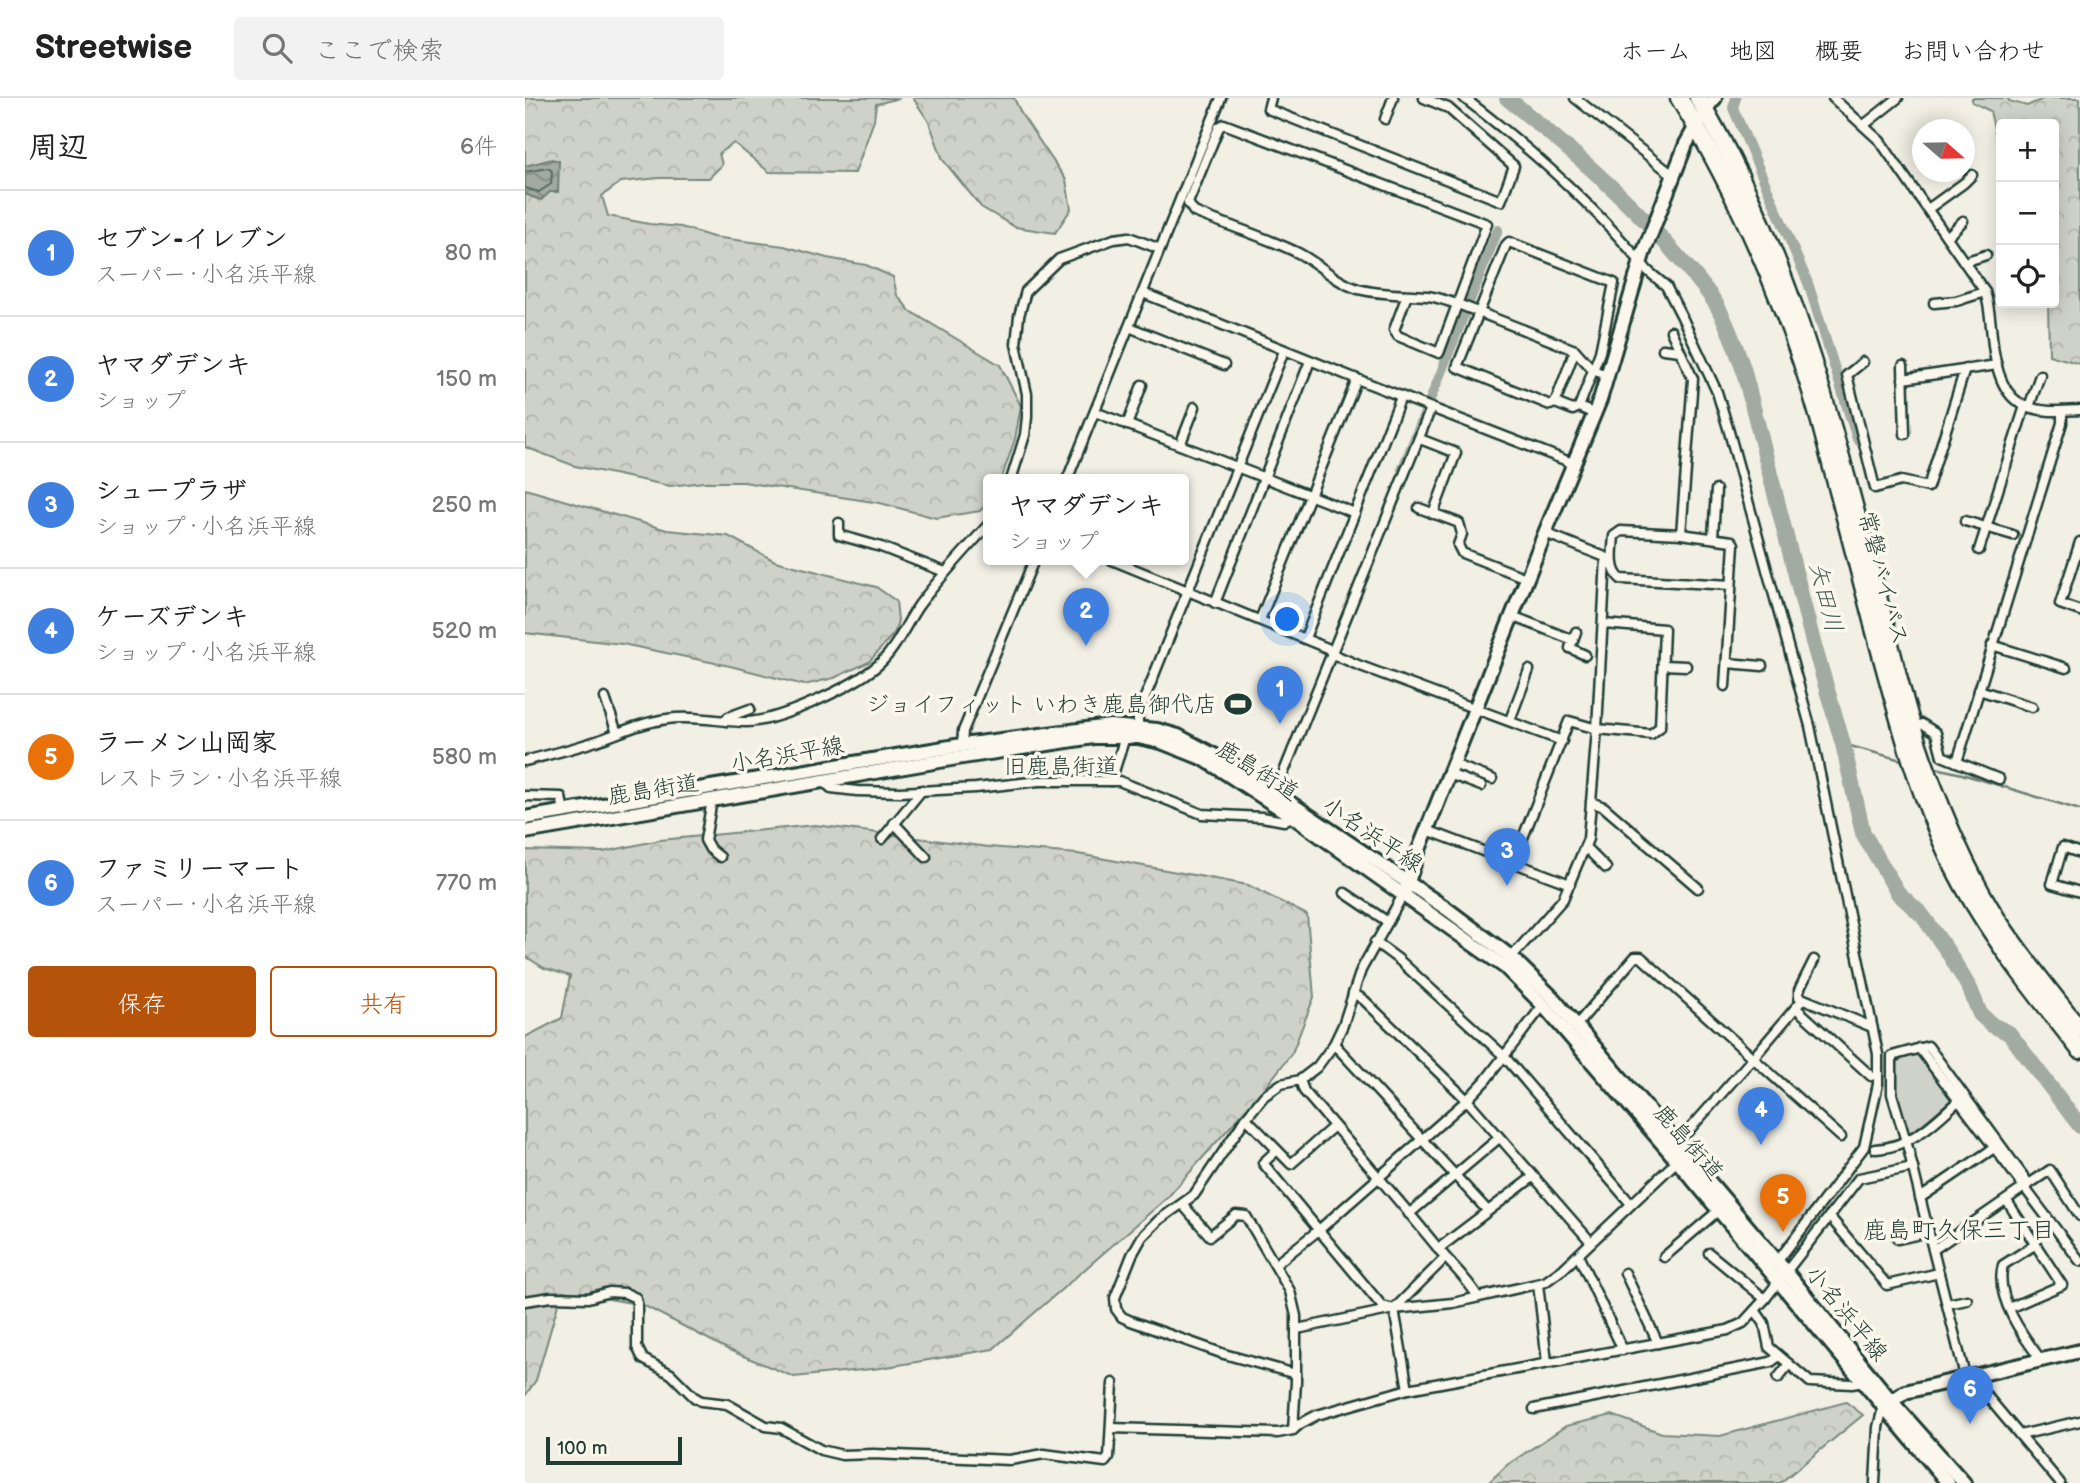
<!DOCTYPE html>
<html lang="ja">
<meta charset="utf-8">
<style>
:root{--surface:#fff;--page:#f2f2f2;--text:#222;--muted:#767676;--line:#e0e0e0;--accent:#b45309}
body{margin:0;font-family:"Balsamiq Sans","Klee One",sans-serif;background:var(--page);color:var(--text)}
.controls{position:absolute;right:21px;top:21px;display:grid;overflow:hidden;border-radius:7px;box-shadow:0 4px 18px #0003}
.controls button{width:63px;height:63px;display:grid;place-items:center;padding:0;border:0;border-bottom:2px solid var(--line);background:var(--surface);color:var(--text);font:35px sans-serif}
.compass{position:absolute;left:1387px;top:21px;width:63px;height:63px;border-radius:50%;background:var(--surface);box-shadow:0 4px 18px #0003;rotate:110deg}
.scale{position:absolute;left:21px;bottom:18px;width:136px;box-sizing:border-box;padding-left:7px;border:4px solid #1f3d34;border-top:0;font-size:19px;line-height:24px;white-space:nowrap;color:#1f3d34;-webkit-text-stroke:5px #fbf7ec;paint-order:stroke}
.you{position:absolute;left:763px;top:522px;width:24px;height:24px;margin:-18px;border:5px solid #fff;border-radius:50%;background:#1a73e8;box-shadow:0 0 0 10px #1a73e833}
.badge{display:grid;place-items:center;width:46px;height:46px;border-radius:50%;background:var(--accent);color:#fff;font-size:23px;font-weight:700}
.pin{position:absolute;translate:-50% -58px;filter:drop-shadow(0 2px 4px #0008)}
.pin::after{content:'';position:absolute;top:37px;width:24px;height:21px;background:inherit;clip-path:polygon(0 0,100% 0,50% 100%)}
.popup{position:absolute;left:458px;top:376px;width:206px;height:91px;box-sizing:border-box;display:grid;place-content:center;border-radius:7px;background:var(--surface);filter:drop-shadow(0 2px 5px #0005);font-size:23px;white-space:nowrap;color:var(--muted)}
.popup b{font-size:26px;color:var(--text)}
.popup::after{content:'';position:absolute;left:50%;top:100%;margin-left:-14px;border:14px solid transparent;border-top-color:var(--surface)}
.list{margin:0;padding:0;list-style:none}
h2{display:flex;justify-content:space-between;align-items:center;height:91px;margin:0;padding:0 28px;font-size:30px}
h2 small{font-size:23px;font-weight:400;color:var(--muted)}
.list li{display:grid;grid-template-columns:46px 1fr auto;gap:21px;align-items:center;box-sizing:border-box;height:126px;padding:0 28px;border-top:2px solid var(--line)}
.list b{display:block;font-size:26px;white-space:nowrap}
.list p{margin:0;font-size:23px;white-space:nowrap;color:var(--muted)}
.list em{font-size:23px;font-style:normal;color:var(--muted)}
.actions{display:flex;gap:14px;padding:21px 28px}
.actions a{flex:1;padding:16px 0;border:2px solid var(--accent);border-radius:7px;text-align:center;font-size:24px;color:var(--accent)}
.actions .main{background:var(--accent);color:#fff}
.icon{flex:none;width:38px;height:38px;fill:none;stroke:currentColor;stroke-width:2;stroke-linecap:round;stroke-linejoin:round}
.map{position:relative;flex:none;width:1555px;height:1385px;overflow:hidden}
header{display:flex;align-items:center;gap:42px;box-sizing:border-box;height:98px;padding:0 35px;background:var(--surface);border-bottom:2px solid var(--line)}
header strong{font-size:33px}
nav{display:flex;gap:38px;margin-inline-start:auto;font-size:24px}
.search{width:490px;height:63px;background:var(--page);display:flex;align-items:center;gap:18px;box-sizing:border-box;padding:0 24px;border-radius:7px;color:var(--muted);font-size:26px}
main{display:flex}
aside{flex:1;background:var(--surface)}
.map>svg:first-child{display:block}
.forest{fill:url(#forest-crowns);stroke:#77887e;stroke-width:2}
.park{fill:#cfd2c8;stroke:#77887e;stroke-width:2}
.water{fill:url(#water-waves);stroke:#6e7f75;stroke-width:2}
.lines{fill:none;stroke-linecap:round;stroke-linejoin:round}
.shore{stroke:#536960;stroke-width:2}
.stream{stroke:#6e7f75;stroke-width:2.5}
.canal{stroke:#a2aba1;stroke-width:10}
.river{stroke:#a2aba1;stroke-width:16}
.street-casing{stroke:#1f3d34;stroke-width:13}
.secondary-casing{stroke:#1f3d34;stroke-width:18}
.primary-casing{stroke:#1f3d34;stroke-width:18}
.highway-casing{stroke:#1f3d34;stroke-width:21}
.street{stroke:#fbf7ec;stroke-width:8}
.secondary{stroke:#fbf7ec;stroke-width:12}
.primary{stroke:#fbf7ec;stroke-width:12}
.highway{stroke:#fbf7ec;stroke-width:16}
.labels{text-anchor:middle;stroke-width:7;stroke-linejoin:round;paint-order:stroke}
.street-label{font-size:23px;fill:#1f3d34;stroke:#fbf7ec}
.poi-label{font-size:23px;fill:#1f3d34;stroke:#fbf7ec;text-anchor:end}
.water-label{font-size:24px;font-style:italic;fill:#465e55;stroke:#fbf7ec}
.neighbourhood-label{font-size:24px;fill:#1f3d34;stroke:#fbf7ec}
</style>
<header>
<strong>Streetwise</strong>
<div class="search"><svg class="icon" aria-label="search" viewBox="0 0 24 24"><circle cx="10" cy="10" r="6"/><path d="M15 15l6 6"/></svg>ここで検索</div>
<nav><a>ホーム</a><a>地図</a><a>概要</a><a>お問い合わせ</a></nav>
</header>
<main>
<aside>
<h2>周辺<small>6件</small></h2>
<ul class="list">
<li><span class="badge" style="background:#3f7fe0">1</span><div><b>セブン-イレブン</b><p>スーパー · 小名浜平線</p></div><em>80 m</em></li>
<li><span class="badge" style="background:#3f7fe0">2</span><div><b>ヤマダデンキ</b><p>ショップ</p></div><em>150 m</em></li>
<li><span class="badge" style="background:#3f7fe0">3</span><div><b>シュープラザ</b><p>ショップ · 小名浜平線</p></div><em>250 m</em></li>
<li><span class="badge" style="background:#3f7fe0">4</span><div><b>ケーズデンキ</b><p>ショップ · 小名浜平線</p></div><em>520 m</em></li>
<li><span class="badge" style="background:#e8710a">5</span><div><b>ラーメン山岡家</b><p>レストラン · 小名浜平線</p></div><em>580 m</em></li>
<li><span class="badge" style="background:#3f7fe0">6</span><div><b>ファミリーマート</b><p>スーパー · 小名浜平線</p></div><em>770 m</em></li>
</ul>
<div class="actions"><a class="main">保存</a><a>共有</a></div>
</aside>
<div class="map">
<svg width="1555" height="1385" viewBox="0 0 1555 1385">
<defs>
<pattern id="forest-crowns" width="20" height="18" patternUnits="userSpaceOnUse" patternTransform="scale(1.75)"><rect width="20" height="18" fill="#cfd2c8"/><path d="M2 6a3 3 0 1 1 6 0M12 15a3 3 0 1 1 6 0" fill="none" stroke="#b1b5ac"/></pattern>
<pattern id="water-waves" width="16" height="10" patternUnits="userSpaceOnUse" patternTransform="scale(1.75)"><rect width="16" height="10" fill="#a2aba1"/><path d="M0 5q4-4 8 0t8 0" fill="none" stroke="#838c84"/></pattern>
</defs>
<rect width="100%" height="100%" fill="#f2f0e5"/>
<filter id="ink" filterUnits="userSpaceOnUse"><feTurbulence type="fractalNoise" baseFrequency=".0143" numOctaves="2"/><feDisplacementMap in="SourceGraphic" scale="14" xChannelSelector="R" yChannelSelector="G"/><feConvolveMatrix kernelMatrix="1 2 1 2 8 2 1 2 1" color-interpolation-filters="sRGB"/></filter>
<g filter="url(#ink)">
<!-- forest -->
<g class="forest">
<path d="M0 0H375L351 6 349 22 330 75 244 74 209 45 194 55 197 67 184 80H134L96 84 77 98 83 118 124 126 156 129 188 139 259 148 302 160 341 167 368 179 372 197 385 213 475 267 496 308 490 341 476 382H463V404L455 413 411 420 355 405 218 384H179L145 388 50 368 0 349Z"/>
<path d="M388 0H489L497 17 541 82 546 111 530 135 490 129 456 109 418 62 404 24Z"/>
<path d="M1447 0H1483L1484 3 1502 8 1520 0H1555V266L1524 257 1523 205H1529V26H1476V62L1465 13 1447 4Z"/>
<path d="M0 391 142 432 203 438 250 463 351 489 371 503 373 522 370 534 344 564 309 580 279 587 205 568 97 546 0 535Z"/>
<path d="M290 727 464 749 553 756 723 787 782 817 789 899 767 955 743 986 643 1099 468 1251 356 1270 269 1279 204 1252 118 1207 37 1193 11 1282 0 1298V939L37 920 45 878 19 870 0 858V752L78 754 135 742Z"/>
<path d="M1321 1304 1338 1317 1255 1385H963L982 1367 1041 1328 1087 1317 1137 1335 1195 1338Z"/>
</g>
<!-- park -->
<path class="park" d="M1399 953 1404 955 1433 993 1432 997 1387 1035 1382 1034C1377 1011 1366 985 1373 962Z"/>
<!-- water -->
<path class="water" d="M27 61 34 63 33 94H25L16 102 0 96V68Z"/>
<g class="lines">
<!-- shore -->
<path class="shore" d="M0 74 23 70 27 73 26 86 14 94 0 90"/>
<!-- stream -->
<g class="stream">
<path d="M1318 646 1380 663"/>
<path d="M1407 669 1437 676 1555 712"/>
</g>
<!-- canal -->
<g class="canal">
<path d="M1211 0 1208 10 1283 185 1332 341"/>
<path d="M877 372 973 132"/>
</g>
<!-- river -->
<path class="river" d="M982 0C1041 48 1097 94 1147 152 1162 169 1179 187 1191 206 1203 226 1210 248 1218 270L1288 544 1318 646 1338 735 1373 795 1397 817 1423 854 1445 891 1455 916 1467 927 1484 935 1555 1028"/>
<defs>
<g id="street">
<path d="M746 0 743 11 976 103 989 68 923 10 899 0"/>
<path d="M939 0C1005 50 1071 109 1123 173L1141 188 1157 219 1192 294 1203 330 1285 628 1353 956V986L1339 1049 1252 1164"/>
<path d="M1050 0 1149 78"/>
<path d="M1308 0 1355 43 1460 194C1465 209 1465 222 1467 238 1469 261 1475 299 1501 308 1518 315 1537 313 1555 312"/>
<path d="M860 21 868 0"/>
<path d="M1339 27 1373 0"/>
<path d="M1403 111 1439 85 1447 77"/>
<path d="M1422 139 1438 123"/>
<path d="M1439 164 1461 157"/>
<path d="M618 195 832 281 1050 366"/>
<path d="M882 197 869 232 873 238 914 255 962 126 699 26 694 29 663 105 669 114C702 127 737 138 769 153 792 163 808 183 833 191 856 197 879 196 902 198 914 199 927 205 938 208L1050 252 1068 272 1084 278"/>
<path d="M1409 205 1431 203 1460 194"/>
<path d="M604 229 699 267"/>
<path d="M1146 233 1168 281 1156 436"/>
<path d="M1138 251 1155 253"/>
<path d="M1050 252 1030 305 1025 307 932 269 981 147 984 144 1089 185 1075 254 1054 309"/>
<path d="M1338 264 1322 277 1350 390 1376 383 1403 389 1440 271"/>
<path d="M1378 268 1380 336"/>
<path d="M1378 281 1472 267"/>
<path d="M1030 305 1048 312 1054 309 1070 316"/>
<path d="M1504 309 1515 277"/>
<path d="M570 314 830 415"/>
<path d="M602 327 617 287"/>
<path d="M895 341 931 355 908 416"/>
<path d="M655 347 670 309"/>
<path d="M486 382 500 337 502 319V296L491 246 494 218 501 193 534 161 589 141 604 139 635 151"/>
<path d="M542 382 696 0"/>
<path d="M894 410 934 425 937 436 933 447 937 455 1001 480"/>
<path d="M1440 423 1488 437"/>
<path d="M314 425V437L356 449 420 474"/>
<path d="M1020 435 1085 461"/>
<path d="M1188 439 1191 392"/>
<path d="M1555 444 1535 506 1555 513"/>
<path d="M1454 452 1500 308"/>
<path d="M587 462 802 550 810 557 833 567 1037 643"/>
<path d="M690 505 785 263"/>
<path d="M987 518 1048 542"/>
<path d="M735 522 832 281"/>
<path d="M1051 534 1045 550 1060 557"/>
<path d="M780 540 876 299"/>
<path d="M1467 547 1541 570"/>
<path d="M1202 565 1237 568"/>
<path d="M1138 567 1161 568"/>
<path d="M1200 588 1209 446 1207 443 1156 436 1096 433 1089 438C1088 452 1084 472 1096 481L1206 487"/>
<path d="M1454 592 1507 609"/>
<path d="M80 600 92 635"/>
<path d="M985 622 1004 572"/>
<path d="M201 623 203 619 225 611"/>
<path d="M1388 630 1397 626 1411 635 1417 658 1474 681"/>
<path d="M613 633V617L759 253"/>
<path d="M437 649 438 633 509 462"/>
<path d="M0 663C26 656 52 650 77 641 99 633 119 624 142 621 168 617 196 624 222 624 254 623 327 589 352 568 371 552 380 527 394 507 415 479 440 453 463 427"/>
<path d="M1432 664 1537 325V313"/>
<path d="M928 666 967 681"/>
<path d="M924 676 956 688"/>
<path d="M586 683 600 639"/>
<path d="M299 684 306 690 332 693 375 694 451 690 514 683H594L677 716 737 719 759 723 767 718"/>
<path d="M754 686 906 310"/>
<path d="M0 698 36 699 39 713"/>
<path d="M187 702 180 742 185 751 195 759"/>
<path d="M1066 704 1079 709 1173 790"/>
<path d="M369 725 401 759"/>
<path d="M902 732 1045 786"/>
<path d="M357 741 397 692"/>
<path d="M1060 749 1081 770"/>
<path d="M1555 755 1538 749 1527 786 1555 794"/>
<path d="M988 765 1044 623 1072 631 1126 636 1135 629 1139 531 1079 526"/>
<path d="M820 795 863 824"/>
<path d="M850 844 873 861 979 958 1106 1106"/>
<path d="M1289 862 1274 892V899L1347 929"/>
<path d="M983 863 1038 801 1063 741 1072 631 1081 460"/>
<path d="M828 895 839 902 942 1002 1066 1144"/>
<path d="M1271 910 1346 978"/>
<path d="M1055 923 1110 859H1116L1228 960 1278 901"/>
<path d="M809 946 962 1112"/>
<path d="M1394 950 1555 1163"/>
<path d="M775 982 779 993C824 1045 869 1096 912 1149 925 1166 942 1180 953 1199"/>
<path d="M721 1020 766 1066 809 1028"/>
<path d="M1149 1049 1228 960 1316 1039"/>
<path d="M1350 1051C1385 1050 1413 1022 1437 999"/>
<path d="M752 1052 738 1065 857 1208 869 1211 920 1160"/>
<path d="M1504 1086 1525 1072 1555 1118"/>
<path d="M1395 1100 1472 1048"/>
<path d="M1482 1103 1537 1187 1484 1210"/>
<path d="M658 1107 685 1138 711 1117 721 1118 765 1193 771 1218V1284L768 1332"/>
<path d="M884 1116 974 1040"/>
<path d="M1304 1118 1362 1187 1414 1175"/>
<path d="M1373 1141 1404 1134"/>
<path d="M1511 1146 1478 1167C1469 1199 1499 1240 1517 1263"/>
<path d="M913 1151 1008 1079"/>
<path d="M1408 1152 1504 1086 1403 948 1367 958V996L1383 1050 1408 1152 1438 1270 1439 1280"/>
<path d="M1184 1155 1240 1201"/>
<path d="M1053 1157 1098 1252"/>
<path d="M1139 1159 1194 1112"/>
<path d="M751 1166 795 1131 942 1002 960 983 1019 906"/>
<path d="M1100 1175 1133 1245"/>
<path d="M1013 1186 1022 1264"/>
<path d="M0 1203 26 1199 63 1200 84 1194 100 1195 111 1200 112 1205V1249L118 1261 146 1276 169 1299 176 1303 202 1306 241 1328 256 1330 296 1352 317 1357 349 1356 485 1362 519 1356 580 1364 584 1359 588 1285"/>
<path d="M1422 1206 1442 1202"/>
<path d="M869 1211 883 1291"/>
<path d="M1230 1212 1239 1225 1244 1249 1285 1284 1327 1286 1338 1284"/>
<path d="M772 1231 869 1211 928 1205 1020 1184 1038 1171 1152 1063"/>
<path d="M771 1276 699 1256 606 1223 597 1219 591 1211 590 1200 607 1157 617 1139 634 1122 669 1097 721 1020 739 998 756 986 775 982 792 969 809 946 818 927 836 872 879 795"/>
<path d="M1445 1278 1535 1385"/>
<path d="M1253 1280 1264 1266"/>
<path d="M1009 1311 1246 1264 1254 1258"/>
<path d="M586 1330 753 1335 768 1332 775 1326 792 1317 883 1291 1203 1232 1218 1225 1240 1201 1334 1080 1388 1069"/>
<path d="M1495 1337 1555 1323"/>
<path d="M1350 1385 1353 1329 1358 1310"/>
</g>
<g id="secondary">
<path d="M880 793 893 754 1020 435 1075 302 1118 156 1161 46 1180 12 1190 0"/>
<path d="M1358 1309 1380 1294 1555 1253"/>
</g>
<g id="primary">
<path d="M0 720 437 647 585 628 632 632 653 638 715 671 922 811 986 859 1027 899 1262 1175 1367 1304 1439 1385"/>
<path d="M0 734 438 659 568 639H613L636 644 679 661 767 718 980 869 1018 907 1144 1053 1423 1385"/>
</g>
<g id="highway">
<path d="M1154 0C1213 96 1265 215 1295 324 1315 399 1335 474 1354 549 1375 626 1395 703 1431 774 1464 838 1511 896 1555 952"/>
<path d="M1173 0C1262 149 1305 314 1348 480 1367 551 1382 625 1410 693 1427 737 1447 782 1472 821 1497 859 1527 896 1555 931"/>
</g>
</defs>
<!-- street casing -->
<use href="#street" class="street-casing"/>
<!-- secondary casing -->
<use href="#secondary" class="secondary-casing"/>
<!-- primary casing -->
<use href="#primary" class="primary-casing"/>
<!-- highway casing -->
<use href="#highway" class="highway-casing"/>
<!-- street -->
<use href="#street" class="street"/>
<!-- secondary -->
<use href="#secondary" class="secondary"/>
<!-- primary -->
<use href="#primary" class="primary"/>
<!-- highway -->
<use href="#highway" class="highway"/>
</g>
</g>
<!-- icons -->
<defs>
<symbol id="stadium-bare" viewBox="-9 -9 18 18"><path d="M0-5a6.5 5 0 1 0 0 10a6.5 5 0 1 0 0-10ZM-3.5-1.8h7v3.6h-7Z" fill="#1f3d34" stroke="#fbf7ec" stroke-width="2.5" paint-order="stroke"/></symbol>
</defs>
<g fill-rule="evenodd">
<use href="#stadium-bare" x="694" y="587" width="38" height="38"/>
</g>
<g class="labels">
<!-- street labels -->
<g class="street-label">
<text transform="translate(1359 480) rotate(75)" y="8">常磐バイパス</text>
<text transform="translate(262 656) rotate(-10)" y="8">小名浜平線</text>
<text x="536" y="676">旧鹿島街道</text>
<text transform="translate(733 672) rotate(32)" y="8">鹿島街道</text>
<text transform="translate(128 691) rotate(-9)" y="8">鹿島街道</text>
<text transform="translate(848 736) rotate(34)" y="8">小名浜平線</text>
<text transform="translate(1164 1044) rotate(49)" y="8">鹿島街道</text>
<text transform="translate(1322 1215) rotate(51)" y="8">小名浜平線</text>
</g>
<!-- poi labels -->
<g class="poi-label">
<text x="692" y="614">ジョイフィット いわき鹿島御代店</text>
</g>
<!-- water labels -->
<g class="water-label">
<text transform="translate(1301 499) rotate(76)" y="8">矢田川</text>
</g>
<!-- neighbourhood labels -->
<g class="neighbourhood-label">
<text x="1434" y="1140">鹿島町久保三丁目</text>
</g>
</g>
</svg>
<div class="controls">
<button>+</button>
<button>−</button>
<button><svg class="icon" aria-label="locate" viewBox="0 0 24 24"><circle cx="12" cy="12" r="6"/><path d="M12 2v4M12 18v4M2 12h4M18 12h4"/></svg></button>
</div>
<svg class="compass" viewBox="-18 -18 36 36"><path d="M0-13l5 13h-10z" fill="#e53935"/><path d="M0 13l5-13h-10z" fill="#767676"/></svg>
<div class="scale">100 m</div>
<div class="you"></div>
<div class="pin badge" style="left:755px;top:626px;background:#3f7fe0">1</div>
<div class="pin badge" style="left:561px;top:548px;background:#3f7fe0">2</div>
<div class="popup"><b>ヤマダデンキ</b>ショップ</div>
<div class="pin badge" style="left:982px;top:788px;background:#3f7fe0">3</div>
<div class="pin badge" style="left:1236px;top:1047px;background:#3f7fe0">4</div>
<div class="pin badge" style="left:1258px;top:1134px;background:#e8710a">5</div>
<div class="pin badge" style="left:1445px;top:1326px;background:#3f7fe0">6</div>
</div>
</main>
